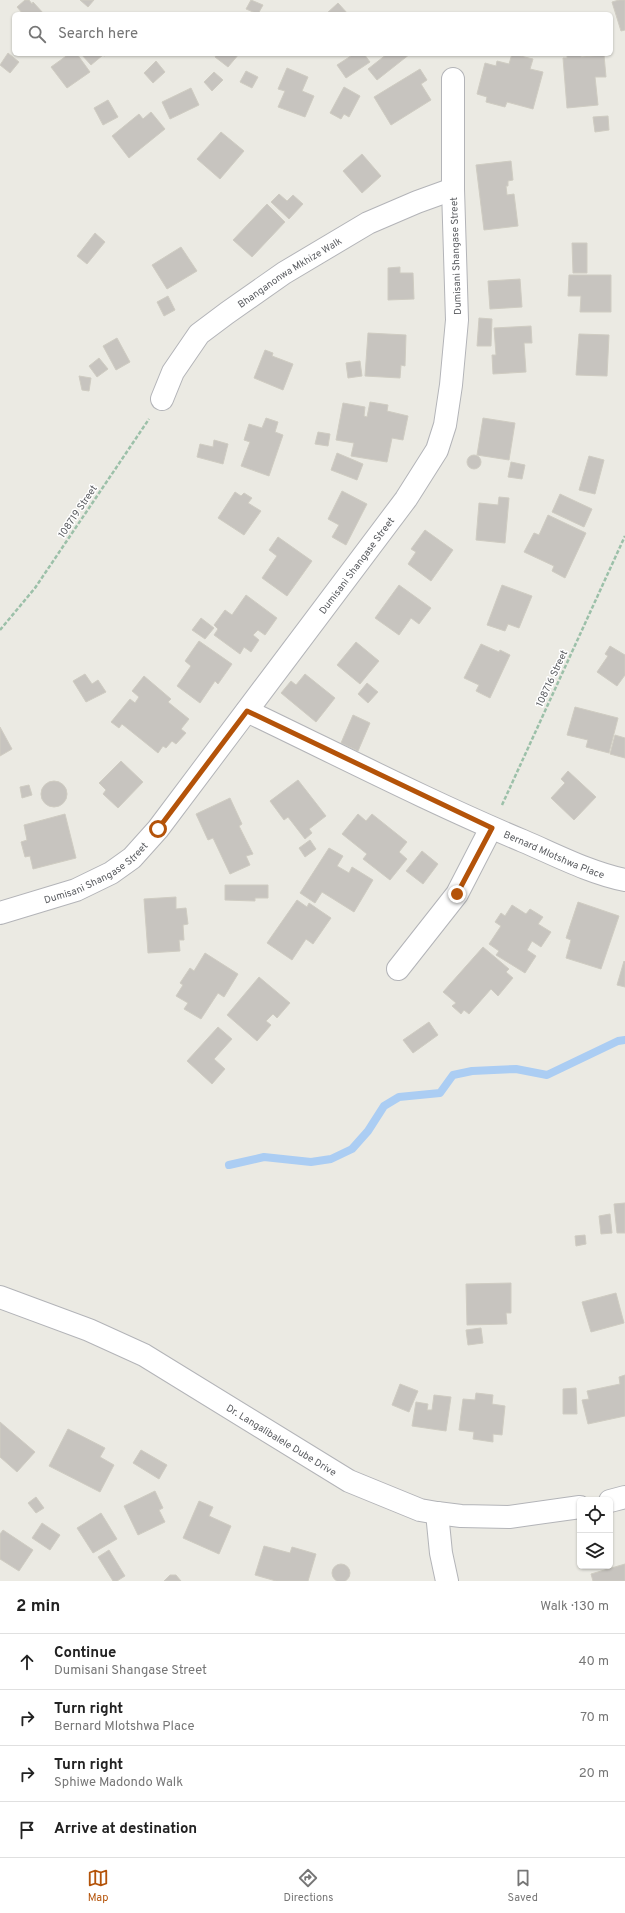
<!DOCTYPE html>
<meta charset="utf-8">
<style>
:root{--surface:#fff;--page:#f2f2f2;--text:#222;--muted:#767676;--line:#e0e0e0;--accent:#b45309}
body{margin:0;font-family:Overpass,sans-serif;background:var(--page);color:var(--text)}
.controls{position:absolute;right:12px;bottom:12px;display:grid;overflow:hidden;border-radius:6px;box-shadow:0 1px 3px #0004}
.controls button{width:36px;height:36px;display:grid;place-items:center;padding:0;border:0;border-bottom:1px solid var(--line);background:var(--surface);color:var(--text);font:20px sans-serif}
.stop{position:absolute;width:12px;height:12px;margin:-9px;border:3px solid #b45309;border-radius:50%;background:#fff}
.stop.end{background:#b45309;border-color:#fff;box-shadow:0 1px 4px #0008}
.list{margin:0;padding:0;list-style:none}
h2{display:flex;justify-content:space-between;align-items:center;height:52px;margin:0;padding:0 16px;font-size:17px}
h2 small{font-size:13px;font-weight:400;color:var(--muted)}
.list li{display:grid;grid-template-columns:26px 1fr auto;gap:12px;align-items:center;box-sizing:border-box;height:56px;padding:0 16px;border-top:1px solid var(--line)}
.list b{display:block;font-size:15px;white-space:nowrap}
.list p{margin:0;font-size:13px;white-space:nowrap;color:var(--muted)}
.list em{font-size:13px;font-style:normal;color:var(--muted)}
.icon{flex:none;width:22px;height:22px;fill:none;stroke:currentColor;stroke-width:2;stroke-linecap:round;stroke-linejoin:round}
.map{position:relative;flex:none;width:625px;height:1581px;overflow:hidden}
.search{position:absolute;background:var(--surface);box-shadow:0 1px 3px #0004;left:12px;right:12px;top:12px;height:44px;display:flex;align-items:center;gap:10px;box-sizing:border-box;padding:0 14px;border-radius:6px;color:var(--muted);font-size:15px}
.sheet{height:276px;background:var(--surface)}
nav{display:flex;justify-content:space-around;align-items:center;box-sizing:border-box;height:56px;border-top:1px solid var(--line);background:var(--surface);font-size:11px;color:var(--muted)}
nav a{display:grid;justify-items:center;gap:2px}
nav .on{color:var(--accent)}
.map>svg:first-child{display:block}
.lines{fill:none;stroke-linecap:round;stroke-linejoin:round}
.stream{stroke:#abcdf3;stroke-width:8}
.building{fill:#c7c4bf;stroke:#cfccc2}
.minor-casing{stroke:#b3b4b8;stroke-width:24}
.path{stroke:#9cc0a9;stroke-width:2.5;stroke-dasharray:4 2;stroke-linecap:butt}
.minor{stroke:#fff;stroke-width:22}
.route{stroke:#b45309;stroke-width:5}
.labels{text-anchor:middle;stroke-width:3;stroke-linejoin:round;paint-order:stroke}
.street-label{font-size:10px;fill:#5b5d61;stroke:#fff}
</style>
<div class="map">
<svg width="625" height="1581" viewBox="0 0 625 1581">
<rect width="100%" height="100%" fill="#ebeae3"/>
<g class="lines">
<!-- stream -->
<path class="stream" d="M229 1165 264 1157 311 1162 331 1159 352 1149 368 1131 384 1106 399 1097 440 1093 453 1075 472 1071 516 1069 547 1075 618 1041 625 1040"/>
</g>
<!-- building -->
<g class="building">
<path d="M25 0H29L32 4 33 2 44 14H23L17 7Z"/>
<path d="M80 0H94L88 7Z"/>
<path d="M251 0 263 5 258 14 246 9Z"/>
<path d="M619 0H625V30L621 31 612 2Z"/>
<path d="M338 3 348 14H326Z"/>
<path d="M8 53 19 62 10 73 0 65Z"/>
<path d="M69 54H77L90 72 67 88 51 67Z"/>
<path d="M81 54H107L105 56 103 55 91 65Z"/>
<path d="M217 54H239L228 67 215 57Z"/>
<path d="M354 54H364L370 62 346 78 337 65Z"/>
<path d="M387 54H410L377 80 368 69Z"/>
<path d="M512 54 533 59 530 69 543 72 533 109 507 102 505 107 486 102 487 97 477 94 485 63 496 66 497 61 509 64Z"/>
<path d="M567 54H581V57L604 55 606 77H595L598 105 567 108 563 58H567Z"/>
<path d="M156 61 165 72 153 83 144 73Z"/>
<path d="M287 68 308 77 302 91 314 96 305 117 278 107 285 91 278 89Z"/>
<path d="M420 69 427 80 421 84 431 100 391 125 374 97Z"/>
<path d="M246 71 258 77 252 88 240 82Z"/>
<path d="M214 72 223 80 212 91 204 82Z"/>
<path d="M344 87 360 96 349 117 344 114 341 119 330 113Z"/>
<path d="M191 88 199 105 170 119 162 102Z"/>
<path d="M108 100 118 117 103 125 94 108Z"/>
<path d="M151 112 165 129 129 158 112 136 139 114 143 119Z"/>
<path d="M608 116 609 130 595 132 593 117Z"/>
<path d="M221 132 244 151 220 179 197 159Z"/>
<path d="M362 154 381 176 362 193 343 171Z"/>
<path d="M511 161 513 180 508 181V186H506L507 195 514 194 518 226 484 230 476 165Z"/>
<path d="M279 194 287 201 293 195 303 204 289 219 271 202Z"/>
<path d="M267 204 285 222 252 257 233 240Z"/>
<path d="M95 233 105 242 87 264 77 256Z"/>
<path d="M572 243H587V273H573Z"/>
<path d="M181 247 197 271 167 289 152 265Z"/>
<path d="M400 267V273H413L414 299 388 300V268Z"/>
<path d="M569 275H611V312H580L581 296H568Z"/>
<path d="M520 279 522 307 490 309 488 281Z"/>
<path d="M168 296 175 310 164 316 157 302Z"/>
<path d="M479 318 492 319 491 346H477Z"/>
<path d="M531 326 532 343H524L526 372 493 374 492 355H496L494 328Z"/>
<path d="M368 333 406 335 405 366 401 365 400 378 365 376Z"/>
<path d="M579 334 609 335 607 376 576 375Z"/>
<path d="M117 338 130 362 116 370 103 346Z"/>
<path d="M265 350 273 353 272 356 293 364 283 390 254 378Z"/>
<path d="M99 358 108 369 97 377 89 366Z"/>
<path d="M360 361 362 376 348 378 346 363Z"/>
<path d="M79 376 91 378 89 391 82 390Z"/>
<path d="M370 402 388 405 387 411 408 416 403 440 392 438 387 462 351 456 354 443 336 440 343 403 365 407 364 416 367 417Z"/>
<path d="M266 418 278 422 275 432 283 435 269 476 241 466 250 442 244 440 249 424 262 428Z"/>
<path d="M483 418 515 423 509 460 477 455Z"/>
<path d="M318 432 330 434 328 446 315 444Z"/>
<path d="M214 440 228 444 223 464 197 457 200 444 213 447Z"/>
<path d="M337 453 363 464 357 480 331 470Z"/>
<circle cx="474" cy="462" r="7"/>
<path d="M589 456 604 460 595 494 579 490Z"/>
<path d="M511 462 525 465 522 479 508 477Z"/>
<path d="M342 491 367 504 346 545 332 537 339 525 328 519Z"/>
<path d="M235 492 241 496 244 493 252 498 248 503 261 511 244 535 218 518Z"/>
<path d="M560 494 592 509 584 527 552 512Z"/>
<path d="M499 497 509 498 505 543 476 540 479 503 498 505Z"/>
<path d="M548 515 586 533 565 578 552 571 554 566 524 552 534 533 539 535Z"/>
<path d="M425 530 453 550 431 581 408 564 416 552 411 549Z"/>
<path d="M278 537 312 561 287 596 262 578 277 556 269 550Z"/>
<path d="M399 585 431 608 419 624 411 618 399 635 375 618Z"/>
<path d="M502 585 532 596 519 628 508 624 505 631 487 625Z"/>
<path d="M246 595 277 618 265 635 258 630 253 635 259 640 251 652 244 647 240 654 214 635 218 629 214 625 225 610 232 615Z"/>
<path d="M201 618 214 628 205 639 192 630Z"/>
<path d="M199 641 232 664 218 684 215 681 200 703 177 686 191 666 185 661Z"/>
<path d="M356 642 379 661 360 684 337 665Z"/>
<path d="M481 644 499 652 500 650 510 655 490 698 476 691 479 685 464 678Z"/>
<path d="M610 646 625 655V675L617 686 597 672 608 656 605 654Z"/>
<path d="M85 674 92 684 98 680 106 692 86 702 73 681Z"/>
<path d="M305 674 335 698 316 722 281 693 291 681 296 685Z"/>
<path d="M144 676 171 699 168 702 189 719 181 729 186 733 176 744 172 741 166 748 163 746 158 753 122 724 119 728 111 722 130 699 135 703 139 697 132 691Z"/>
<path d="M367 683 378 692 368 703 358 694Z"/>
<path d="M575 707 618 718 609 753 586 747 588 740 567 735Z"/>
<path d="M353 715 370 723 358 751 341 743Z"/>
<path d="M0 727 12 749 0 756Z"/>
<path d="M615 735 625 738V758L610 754Z"/>
<path d="M121 761 143 782 118 808 103 794 106 790 99 783Z"/>
<path d="M568 771 596 797 574 820 551 798 565 783 561 779Z"/>
<path d="M298 780 326 816 309 829 312 833 305 839 288 817 284 820 270 801Z"/>
<circle cx="54" cy="794" r="13"/>
<path d="M29 785 32 795 22 798 20 787Z"/>
<path d="M230 798 242 824 239 826 253 854 246 856 250 865 230 874 213 838 208 840 196 814Z"/>
<path d="M65 814 76 858 33 869 30 856 25 857 21 842 27 840 24 825Z"/>
<path d="M358 814 366 821 372 814 407 842 399 852 407 859 390 880 363 859 367 854 342 834Z"/>
<path d="M310 840 316 849 305 857 299 848Z"/>
<path d="M329 848 343 856 337 866 349 873 352 867 373 880 354 912 322 892 315 903 300 893Z"/>
<path d="M422 851 438 864 423 884 406 871Z"/>
<path d="M225 885H268V898H255V901L225 900Z"/>
<path d="M176 897V909L186 908 188 924 183 925 184 940H179L180 951 148 953 144 899Z"/>
<path d="M297 900 307 907 309 903 331 918 313 944 306 939 292 960 267 943Z"/>
<path d="M578 902 619 916 601 969 566 958 571 940 566 938Z"/>
<path d="M512 905 526 914 530 909 543 917 538 924 551 932 541 947 532 941 527 950 536 956 525 973 496 955 499 951 489 944 501 926 495 922 501 913 505 916Z"/>
<path d="M483 947 509 969 506 972 513 978 498 996 491 989 469 1014 464 1010 461 1014 452 1006 456 1003 443 992Z"/>
<path d="M205 953 238 974 224 997 218 993 201 1019 184 1009 188 1003 176 996 183 985 180 983 190 968 194 971Z"/>
<path d="M624 961 625 962V987L617 985Z"/>
<path d="M259 977 290 1003 277 1018 273 1014 266 1021 271 1025 257 1041 227 1015Z"/>
<path d="M429 1022 438 1035 413 1053 403 1040Z"/>
<path d="M218 1027 232 1039 214 1059 225 1069 212 1084 187 1061Z"/>
<path d="M625 1203V1233H617L614 1204Z"/>
<path d="M610 1214 612 1233 601 1234 599 1216Z"/>
<path d="M585 1235 586 1244 576 1246 575 1236Z"/>
<path d="M511 1283V1313H506L507 1324 467 1325 466 1284Z"/>
<path d="M616 1293 624 1323 591 1332 582 1302Z"/>
<path d="M481 1328 483 1343 468 1345 466 1330Z"/>
<path d="M625 1375V1416L588 1424 582 1400 589 1399 587 1391 620 1384 619 1377Z"/>
<path d="M400 1384 418 1391 409 1412 392 1405Z"/>
<path d="M576 1388 577 1414H563V1389Z"/>
<path d="M476 1393 493 1395 492 1404 505 1406 502 1435 493 1434V1442L473 1439 474 1432 459 1430 463 1399 475 1400Z"/>
<path d="M434 1395 451 1397 446 1431 412 1426 416 1402 428 1404 427 1410H432Z"/>
<path d="M0 1422 35 1452 17 1472 0 1457Z"/>
<path d="M68 1429 105 1448 100 1457 114 1465 100 1492 49 1466Z"/>
<path d="M141 1450 167 1465 159 1479 133 1463Z"/>
<path d="M155 1491 163 1508 159 1510 165 1522 138 1535 124 1506Z"/>
<path d="M36 1497 44 1508 36 1513 28 1503Z"/>
<path d="M199 1501 213 1507 209 1516 231 1526 219 1554 183 1538Z"/>
<path d="M101 1513 117 1539 93 1553 77 1528Z"/>
<path d="M42 1523 60 1535 50 1550 32 1538Z"/>
<path d="M3 1530 33 1550 19 1571 0 1559V1534Z"/>
<path d="M264 1546 290 1553 292 1547 316 1554 308 1581H276L255 1575Z"/>
<path d="M109 1550 125 1576 117 1581H113L98 1557Z"/>
<path d="M625 1564V1581H593L591 1574Z"/>
<circle cx="341" cy="1573" r="9"/>
<path d="M170 1575H176L181 1581H164Z"/>
</g>
<g class="lines">
<defs>
<g id="minor">
<path id="s1" d="M162 399 173 372 199 334 227 313 284 273 368 223 417 202 453 189"/>
<path id="s2" d="M247 711C339 755 430 802 523 841 556 855 590 873 625 880"/>
<path id="s3" d="M0 913 76 890 111 873 132 858 158 829 406 499 437 450 445 425 451 385 457 320 453 189V79"/>
<path d="M398 969 457 894 491 828"/>
<path id="s4" d="M0 1297 89 1330 144 1355 349 1481 420 1510 437 1513 461 1516 509 1517 580 1507"/>
<path d="M610 1501 625 1497"/>
<path d="M437 1513 441 1553 447 1581"/>
</g>
</defs>
<!-- minor casing -->
<use href="#minor" class="minor-casing"/>
<!-- path -->
<g class="path">
<path d="M0 630 35 588 149 419"/>
<path d="M502 805 625 536"/>
</g>
<!-- minor -->
<use href="#minor" class="minor"/>
</g>
<g class="lines">
<!-- route -->
<path class="route" d="M158 829 247 711 492 828 457 894"/>
</g>
<g class="labels">
<!-- street labels -->
<g class="street-label">
<text transform="translate(455 256) rotate(-92)" y="4">Dumisani Shangase Street</text>
<text dy="4" stroke="none"><textPath href="#s1" startOffset="185">Bhanganonwa Mkhize Walk</textPath></text>
<text transform="translate(77 511) rotate(-56)" y="4">108719 Street</text>
<text dy="4" stroke="none"><textPath href="#s3" startOffset="513">Dumisani Shangase Street</textPath></text>
<text transform="translate(551 678) rotate(-65)" y="4">108716 Street</text>
<text dy="4" stroke="none"><textPath href="#s2" startOffset="339">Bernard Mlotshwa Place</textPath></text>
<text dy="4" stroke="none"><textPath href="#s3" startOffset="105">Dumisani Shangase Street</textPath></text>
<text dy="4" stroke="none"><textPath href="#s4" startOffset="317">Dr. Langalibalele Dube Drive</textPath></text>
</g>
</g>
</svg>
<div class="controls">
<button><svg class="icon" aria-label="locate" viewBox="0 0 24 24"><circle cx="12" cy="12" r="6"/><path d="M12 2v4M12 18v4M2 12h4M18 12h4"/></svg></button>
<button><svg class="icon" aria-label="layers" viewBox="0 0 24 24"><path d="M12 4l9 5-9 5-9-5zM3 14l9 5 9-5"/></svg></button>
</div>
<div class="stop" style="left:158px;top:829px"></div>
<div class="stop end" style="left:457px;top:894px"></div>
<div class="search"><svg class="icon" aria-label="search" viewBox="0 0 24 24"><circle cx="10" cy="10" r="6"/><path d="M15 15l6 6"/></svg>Search here</div>
</div>
<section class="sheet">
<h2>2 min<small>Walk · 130 m</small></h2>
<ul class="list">
<li><svg class="icon" aria-label="ahead" viewBox="0 0 24 24"><path d="M12 20V5M6 11l6-6 6 6"/></svg><div><b>Continue</b><p>Dumisani Shangase Street</p></div><em>40 m</em></li>
<li><svg class="icon" aria-label="right" viewBox="0 0 24 24"><path d="M7 20v-9h11M14 6l5 5-5 5"/></svg><div><b>Turn right</b><p>Bernard Mlotshwa Place</p></div><em>70 m</em></li>
<li><svg class="icon" aria-label="right" viewBox="0 0 24 24"><path d="M7 20v-9h11M14 6l5 5-5 5"/></svg><div><b>Turn right</b><p>Sphiwe Madondo Walk</p></div><em>20 m</em></li>
<li><svg class="icon" aria-label="arrive" viewBox="0 0 24 24"><path d="M6 21V4h12l-3 4 3 4H6"/></svg><div><b>Arrive at destination</b></div></li>
</ul>
</section>
<nav>
<a class="on"><svg class="icon" aria-label="map" viewBox="0 0 24 24"><path d="M3 6l6-2 6 2 6-2v14l-6 2-6-2-6 2zM9 4v14M15 6v14"/></svg>Map</a>
<a><svg class="icon" aria-label="directions" viewBox="0 0 24 24"><path d="M12 3l9 9-9 9-9-9zM9 14v-3h6M13 9l2 2-2 2"/></svg>Directions</a>
<a><svg class="icon" aria-label="saved" viewBox="0 0 24 24"><path d="M7 4h10v16l-5-4-5 4z"/></svg>Saved</a>
</nav>
